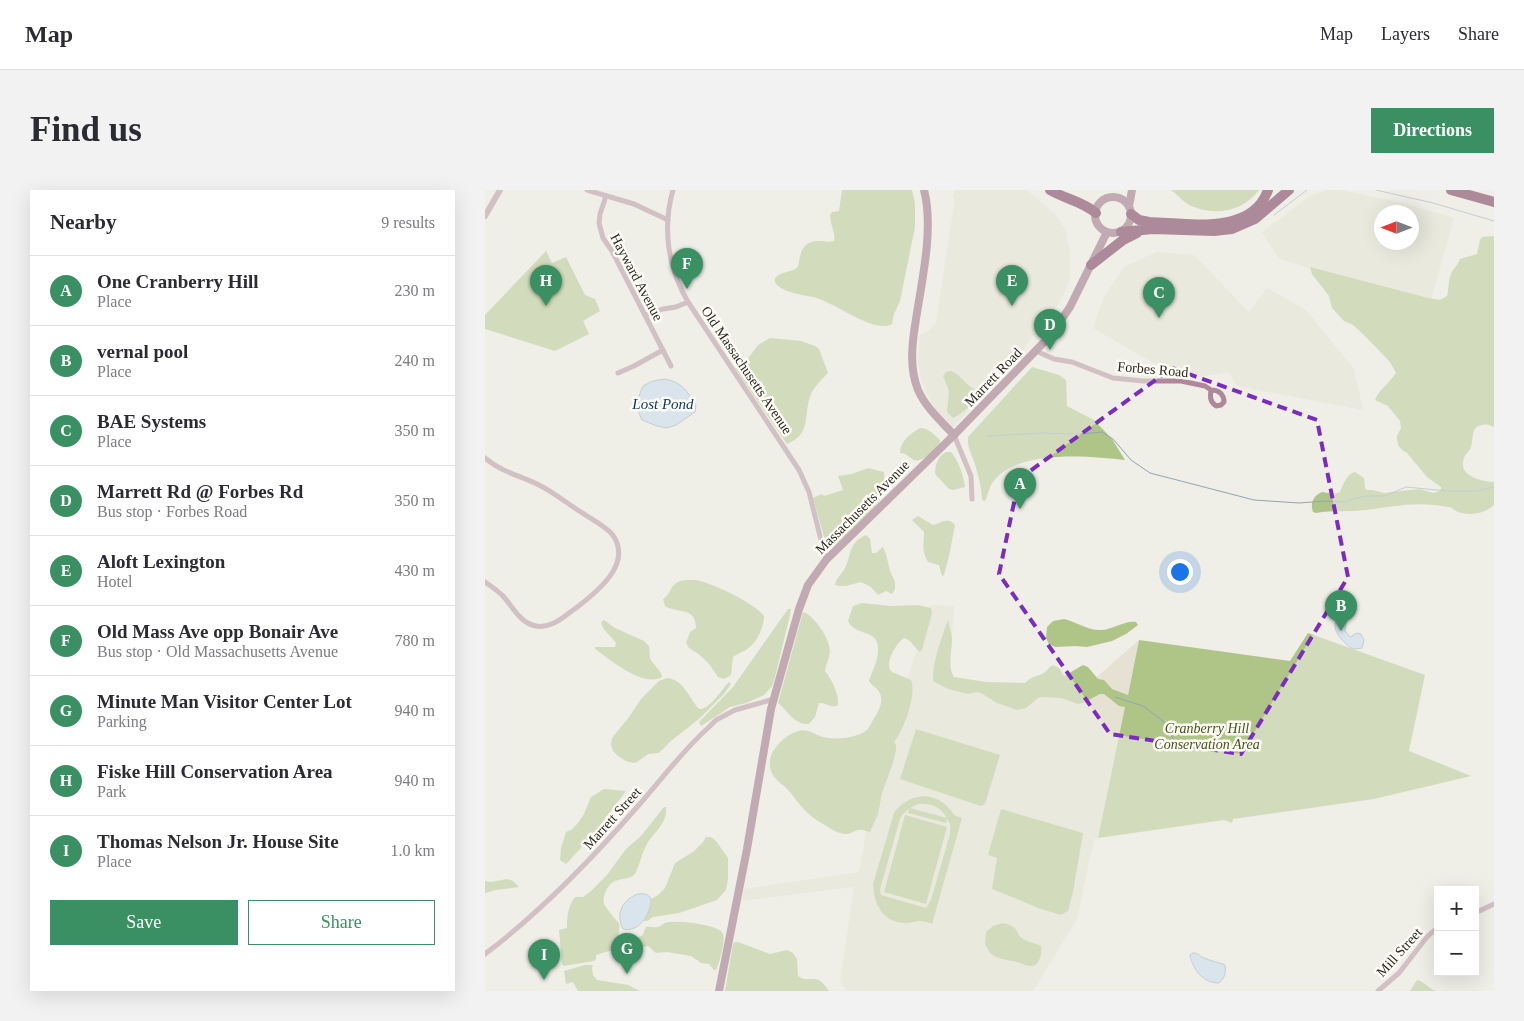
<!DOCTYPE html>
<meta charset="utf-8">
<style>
:root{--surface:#fff;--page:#f2f2f3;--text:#2b2b33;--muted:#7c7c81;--line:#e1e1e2;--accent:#3b9063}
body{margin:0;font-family:Georgia,serif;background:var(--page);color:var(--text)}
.controls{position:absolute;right:15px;bottom:15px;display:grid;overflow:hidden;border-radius:0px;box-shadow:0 5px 20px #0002}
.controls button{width:45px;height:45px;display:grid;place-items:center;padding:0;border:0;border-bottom:1px solid var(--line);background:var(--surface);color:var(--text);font:25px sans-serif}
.compass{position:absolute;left:889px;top:15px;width:45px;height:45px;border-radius:50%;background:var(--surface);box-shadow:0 5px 20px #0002;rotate:270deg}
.you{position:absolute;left:694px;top:381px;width:18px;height:18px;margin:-12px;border:4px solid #fff;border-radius:50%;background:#1a73e8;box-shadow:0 0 0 8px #1a73e833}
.badge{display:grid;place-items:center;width:32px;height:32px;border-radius:50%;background:var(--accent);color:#fff;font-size:16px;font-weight:700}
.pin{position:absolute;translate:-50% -41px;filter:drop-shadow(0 1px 2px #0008)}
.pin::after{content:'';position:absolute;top:26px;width:18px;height:15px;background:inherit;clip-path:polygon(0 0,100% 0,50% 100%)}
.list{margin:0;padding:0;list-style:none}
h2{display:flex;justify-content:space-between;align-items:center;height:65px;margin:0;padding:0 20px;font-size:21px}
h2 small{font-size:16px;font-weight:400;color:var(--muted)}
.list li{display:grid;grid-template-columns:32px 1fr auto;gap:15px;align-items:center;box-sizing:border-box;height:70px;padding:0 20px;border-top:1px solid var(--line)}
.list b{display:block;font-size:19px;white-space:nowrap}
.list p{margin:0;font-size:16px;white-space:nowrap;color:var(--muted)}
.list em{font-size:16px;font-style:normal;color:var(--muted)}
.actions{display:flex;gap:10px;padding:15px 20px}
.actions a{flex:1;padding:11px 0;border:1px solid var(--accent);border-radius:0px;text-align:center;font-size:18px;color:var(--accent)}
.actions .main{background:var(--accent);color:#fff}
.map{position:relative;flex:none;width:1009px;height:801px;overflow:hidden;border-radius:0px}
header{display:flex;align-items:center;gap:30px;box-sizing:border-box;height:70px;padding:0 25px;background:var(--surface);border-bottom:1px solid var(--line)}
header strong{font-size:24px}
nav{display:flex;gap:28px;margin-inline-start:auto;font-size:18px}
.intro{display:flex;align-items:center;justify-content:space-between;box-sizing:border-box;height:120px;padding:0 30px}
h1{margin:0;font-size:35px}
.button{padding:12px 22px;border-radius:0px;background:var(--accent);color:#fff;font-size:18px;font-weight:700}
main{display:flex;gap:30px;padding:0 30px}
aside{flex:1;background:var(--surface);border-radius:0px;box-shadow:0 5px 20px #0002}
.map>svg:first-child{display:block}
.built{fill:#e5e2d3;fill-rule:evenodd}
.green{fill:#afc588;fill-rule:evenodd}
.water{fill:#bed8f3;stroke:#92a4b6}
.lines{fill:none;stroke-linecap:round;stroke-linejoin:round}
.stream{stroke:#92a4b6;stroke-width:1}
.minor{stroke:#ae8899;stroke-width:5}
.tertiary{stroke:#ae8899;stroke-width:6}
.secondary{stroke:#8c5771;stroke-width:8}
.motorway{stroke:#5c113d;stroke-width:10}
.marked{fill:none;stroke:#7b2cbf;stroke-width:4;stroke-dasharray:10 6;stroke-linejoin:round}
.labels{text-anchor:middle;stroke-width:5;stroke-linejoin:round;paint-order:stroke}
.street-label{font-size:14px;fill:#2a2927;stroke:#fdfbf4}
.park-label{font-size:14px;font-style:italic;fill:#425519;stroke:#fdfbf4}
.water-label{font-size:15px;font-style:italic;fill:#05375f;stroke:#fdfbf4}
</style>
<header>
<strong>Map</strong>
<nav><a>Map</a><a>Layers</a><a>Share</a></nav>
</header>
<div class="intro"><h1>Find us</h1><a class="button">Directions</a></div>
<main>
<aside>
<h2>Nearby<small>9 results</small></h2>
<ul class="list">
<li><span class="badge">A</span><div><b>One Cranberry Hill</b><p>Place</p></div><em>230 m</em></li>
<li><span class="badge">B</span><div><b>vernal pool</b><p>Place</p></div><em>240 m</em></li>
<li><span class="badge">C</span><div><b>BAE Systems</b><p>Place</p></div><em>350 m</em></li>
<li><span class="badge">D</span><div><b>Marrett Rd @ Forbes Rd</b><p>Bus stop · Forbes Road</p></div><em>350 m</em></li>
<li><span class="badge">E</span><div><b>Aloft Lexington</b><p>Hotel</p></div><em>430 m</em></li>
<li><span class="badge">F</span><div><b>Old Mass Ave opp Bonair Ave</b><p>Bus stop · Old Massachusetts Avenue</p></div><em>780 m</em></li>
<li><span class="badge">G</span><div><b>Minute Man Visitor Center Lot</b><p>Parking</p></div><em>940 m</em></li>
<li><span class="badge">H</span><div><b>Fiske Hill Conservation Area</b><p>Park</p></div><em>940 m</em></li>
<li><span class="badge">I</span><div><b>Thomas Nelson Jr. House Site</b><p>Place</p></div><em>1.0 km</em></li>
</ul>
<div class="actions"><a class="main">Save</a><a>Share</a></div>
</aside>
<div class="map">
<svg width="1009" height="801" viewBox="0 0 1009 801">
<rect width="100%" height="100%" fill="#efeee7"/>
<!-- built -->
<g class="built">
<path d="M469 0H542L570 24 581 40 585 63V89L576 110 566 125 546 148 532 169 468 237 452 221 442 205 436 189 433 172 435 145 444 140 451 133 470 8H468Z"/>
<path d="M841 0H856L918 13 969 28 945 113 794 69 777 42 825 6ZM896 22H926V52H896Z"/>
<path d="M671 62 709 65 764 122 782 98 821 120 869 179 878 220 752 196 744 182 716 187 689 185 608 138 619 107 639 77Z"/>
<path d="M446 415 469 416 464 495 589 507 654 450 613 648 609 649 592 729 548 801H362L355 792 369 697 257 711 259 699 374 682 392 584Z"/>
</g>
<!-- green -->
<g class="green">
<path d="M357 0H427L430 13V37L415 111 409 124 407 134C404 136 400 136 396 136 374 133 350 113 328 107 318 105 300 103 292 95 289 92 290 91 290 88 296 81 306 83 313 77 316 62 316 50 337 51 342 52 344 52 349 51 351 44 345 34 345 25L347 22 354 21Z"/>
<path d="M686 0H774C760 19 737 25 715 19 710 17 705 16 701 13 695 9 692 4 686 0Z"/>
<path d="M1009 46V237C1005 235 1002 234 998 235 985 236 989 248 986 257 984 263 978 264 978 274 977 287 999 292 1009 292V315C999 324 985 326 973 322 969 320 967 317 963 317 934 311 910 316 881 320 865 322 848 320 831 323L828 322C825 313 828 306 837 302L849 304 855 302C858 294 862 284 870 282L879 288 880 298 882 300H888L899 303 934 299 949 303 954 301 956 299V297L942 287 922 263 917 260 913 255 912 249V246L916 238 915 231 903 216 890 210C892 202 905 192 911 183L905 172 879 145 868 135 859 131 847 118 844 106 827 84 825 77 943 108 955 110 962 106C964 99 963 91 966 84 968 78 972 77 975 69L992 64 995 50 997 47Z"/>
<path d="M61 61 67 73 81 67 100 105 110 109 115 121 98 131 104 144 70 161 0 139V125Z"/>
<path d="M285 148 316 151 330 156 334 159 343 183C337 189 330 196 326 204 318 225 327 244 302 254L250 178 257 177 273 155Z"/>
<path d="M547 177 574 185 581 190 582 216 609 230 627 249 640 270C604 266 532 259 508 292 504 297 503 305 500 311L497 310C497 298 493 285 490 274 487 265 482 257 483 247Z"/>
<path d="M466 181 472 184 482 194 493 202C490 213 477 224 468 228L462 222 464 201 458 186 461 182Z"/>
<path d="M435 238C442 237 450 245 455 250V253C450 259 438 273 429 270 423 267 422 263 415 263 415 251 425 244 435 238Z"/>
<path d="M461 262H466C474 272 478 284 480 297L468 300 464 299 450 284C450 275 453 266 461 262Z"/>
<path d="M383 278 399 282C399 289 401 299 397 306 388 324 366 340 352 354 346 356 342 356 340 350L328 308 337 304 339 306 358 300 353 286 367 284Z"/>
<path d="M433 326 448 335C458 333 461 326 470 335L464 366 459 385 457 386 454 375 443 372C436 357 439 357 439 342L427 330Z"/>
<path d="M381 345 385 349 387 363H391L398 357 401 364 405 381 410 392V399L407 404 401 401 393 405 386 397 376 392C367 394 360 398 350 395 351 388 357 384 360 378 367 364 363 353 381 345Z"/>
<path d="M211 390C229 394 268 412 279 426 279 438 271 455 259 461 255 463 252 464 248 467L246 485 239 489 233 487 224 474 215 465 204 458 201 453 205 442 211 438C211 416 192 424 180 416L178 409C186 403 183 402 188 396 193 389 203 390 211 390Z"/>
<path d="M377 413 406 416 433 415 446 418 447 423 437 460 435 462C429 458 427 450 419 448 412 452 398 475 407 482 413 485 420 487 426 490 432 504 419 540 409 552L411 555V560L408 573 397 603 393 624 385 642C381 642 378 639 374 640 371 640 367 643 363 644 353 645 342 636 333 631 320 623 313 612 304 601 298 594 290 591 286 581 280 563 298 546 313 541 323 538 330 545 338 547 349 550 370 548 379 542 383 540 386 534 388 530 394 521 401 508 392 499 389 496 386 495 384 491 387 481 393 471 393 461 395 438 370 447 363 431L368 416Z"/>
<path d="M303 419H306L305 425 290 487 287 496 279 505 261 513 245 517 216 536 214 532 248 497Z"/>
<path d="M318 422C329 425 345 449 345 461 344 469 341 475 340 481 347 490 354 504 353 515 346 519 341 512 334 513L330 527 324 534C309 535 303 521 293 513Z"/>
<path d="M579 429C592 432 603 441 617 440 629 439 640 430 651 432L653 435 641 444 627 451 602 457 591 456 570 457 564 454 561 448 562 437 568 431Z"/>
<path d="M119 430 130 438 159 451 164 456 165 469 176 483 177 487C158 498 126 470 110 459V457H130L131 453C126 445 118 442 116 432Z"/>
<path d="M463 430C464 436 467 443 467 450 467 462 462 476 469 487L501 492 540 493C547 486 551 487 559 483 562 481 564 477 568 475L574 478 579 486 598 475 603 477 613 489 619 490 627 499 643 505 654 450 805 471 823 443 940 485 924 561 986 586 889 609 748 629 747 633 739 630 613 648 640 517 634 516 619 504H615L598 513 593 514 576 508 557 507 553 508 541 518 532 520 512 513 496 503 492 502 483 504 463 499 448 491C447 474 457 446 463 430Z"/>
<path d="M182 488C198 489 205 509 214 519 226 519 236 500 244 492L246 494 239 504 215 528 186 551 176 561 173 563 163 564 152 572 148 573 141 571 133 566 128 561 126 555 127 548 144 527 156 509 174 491Z"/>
<path d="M431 539 515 565 500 614 496 616 415 589Z"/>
<path d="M119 599 141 601 108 645 83 672 81 674 75 670 76 658 81 642 86 640 93 633 99 624 106 607Z"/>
<path d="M438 606C452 607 462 613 469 625L477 628 447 734C444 733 439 731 435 731 430 731 425 734 420 733 397 732 389 714 388 694L409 623C416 613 425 608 438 606ZM433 614C445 613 456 617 462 628L425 618ZM424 618 423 623 461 633 462 629 465 634V644L446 710 441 718 396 705 395 699 415 629 417 625Z"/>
<path d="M179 617H181C183 633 169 642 162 654 157 663 155 674 150 684 144 690 135 688 128 692 122 696 117 707 119 714 121 718 130 729 134 733 135 741 134 744 131 751L135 752 157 746 161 737C165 736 169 738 173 737 177 736 179 732 184 732 195 731 229 734 237 742 242 748 234 774 231 780H229L224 774 216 773 206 766 182 762 171 763 163 756 144 760 124 761 111 765V769L109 771 79 776 77 774 74 740 82 738C82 727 83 716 90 707H98L106 701 122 685 141 659 156 646Z"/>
<path d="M516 619 598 643 588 702 583 721 576 725 556 719 507 699 512 668 503 665Z"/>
<path d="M420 625 462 637 441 714 399 702Z"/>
<path d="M221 647H226L231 651 243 668V689L241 700 232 710 194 723 168 727 162 731H159L163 723 166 709 173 705 180 698 190 673 208 662 218 652Z"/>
<path d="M22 689 28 691 34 697 11 700 0 703V691L6 692Z"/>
<path d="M518 733C537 737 528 744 540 750 545 753 551 753 556 756 557 763 555 776 547 776 543 777 538 774 535 773 524 770 514 770 505 763L500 754 501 742 508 736Z"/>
<path d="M250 752H253L285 764 302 760 308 763 312 769 313 786C326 795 330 780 344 801H240L248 754Z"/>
<path d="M100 775H108L107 778 108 785 112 790 143 795 155 801H93L88 792 81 794 79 781Z"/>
<path d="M932 790C939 791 944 799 951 801H925Z"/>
</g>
<!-- water -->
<g class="water">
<path d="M180 189C198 193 201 200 211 215L210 222 191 235 182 238 172 236 157 230 154 223V206L158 196 168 191Z"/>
<path d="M861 424H865L861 434 860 441 865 447 872 443 876 444 879 450 877 458C874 458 872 459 869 459 862 457 848 442 850 434 851 428 856 426 861 424Z"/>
<path d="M153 704C158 703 164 704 166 709 166 723 155 743 138 739 130 724 138 709 153 704Z"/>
<path d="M708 763C714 763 714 766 719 768 726 771 733 772 740 775 741 784 740 787 734 793 718 793 708 780 705 765Z"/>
</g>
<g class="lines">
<!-- stream -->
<g class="stream">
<path d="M891 0 948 13 1009 31"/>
<path d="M789 25 822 0"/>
<path d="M502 246 558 243 596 244 617 242 628 249 646 270 665 283 769 310 814 313 840 311 858 312 880 306H900L921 297 962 301H991L1009 297"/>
<path d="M630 507 658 516 678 531 689 550"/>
</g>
<!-- minor -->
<g class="minor">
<path d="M102 0 149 14 183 30"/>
<path d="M188 0C177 38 183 78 203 112L314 280 324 302 341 370"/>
<path d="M121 6 115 24 114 33 118 48 127 61 186 176"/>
<path d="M160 125 178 119 191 117 203 112"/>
<path d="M551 161 569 169 587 172 628 188 658 191H696L720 196 726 200C725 207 725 212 731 216L736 215 739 212C739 204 734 200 726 200"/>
<path d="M133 183 149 176 178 160"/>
<path d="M469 245 486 286 487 309"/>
<path d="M0 268C18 283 34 285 54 295 70 303 84 315 99 324 108 330 120 336 127 344 149 373 112 402 91 418 79 426 67 439 51 436 35 433 28 417 18 406 13 401 6 396 0 392"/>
<path d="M990 723 1009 714"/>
<path d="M0 764C57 721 106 670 153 616 176 590 198 560 224 537L231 530 250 520 289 509"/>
<path d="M893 801 914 783 942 747 953 737"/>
</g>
<!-- tertiary -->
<path class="tertiary" d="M0 26 15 0"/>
<!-- secondary -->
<g class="secondary">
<path d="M439 0C449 38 437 90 431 129 427 153 424 177 433 200 441 218 456 231 469 245"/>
<circle cx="628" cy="25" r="18"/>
<path d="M644 16 647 0"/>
<path d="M234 801 262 659 286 519 314 419 323 395 341 370 469 245 565 146 585 117 622 42"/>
</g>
<!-- motorway -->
<g class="motorway">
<path d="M565 0C580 9 597 11 611 23"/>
<path d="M966 0 1009 12"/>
<path d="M646 24 654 30 664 32C702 33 767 46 783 0"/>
<path d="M636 42 668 39 729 41 747 39 770 29 804 0"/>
<path d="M606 75 638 50 652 43"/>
</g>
</g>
<!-- marked area -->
<path d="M0 0H1009V801H0ZM687 178 832 230 863 387 756 564 625 544 514 384 534 289Z" fill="#efeee7" fill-opacity=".55" fill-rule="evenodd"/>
<path class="marked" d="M687 178 832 230 863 387 756 564 625 544 514 384 534 289Z"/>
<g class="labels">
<!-- street labels -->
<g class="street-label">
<text transform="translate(152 87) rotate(62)" y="5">Hayward Avenue</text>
<text transform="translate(668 179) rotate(5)" y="5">Forbes Road</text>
<text transform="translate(262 180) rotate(56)" y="5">Old Massachusetts Avenue</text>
<text transform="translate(508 187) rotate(-46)" y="5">Marrett Road</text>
<text transform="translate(377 317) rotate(-45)" y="5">Massachusetts Avenue</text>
<text transform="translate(127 628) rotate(-48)" y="5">Marrett Street</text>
<text transform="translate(914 762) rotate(-48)" y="5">Mill Street</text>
</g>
<!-- park labels -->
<g class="park-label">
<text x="722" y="543">Cranberry Hill<tspan x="722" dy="16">Conservation Area</tspan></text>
</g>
<!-- water labels -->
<g class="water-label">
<text x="178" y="219">Lost Pond</text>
</g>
</g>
</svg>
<div class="controls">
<button>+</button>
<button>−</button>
</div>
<svg class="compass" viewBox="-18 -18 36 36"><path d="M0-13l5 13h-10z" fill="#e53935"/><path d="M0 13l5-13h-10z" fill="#7c7c81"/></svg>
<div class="you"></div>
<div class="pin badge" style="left:535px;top:319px">A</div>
<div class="pin badge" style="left:856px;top:441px">B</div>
<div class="pin badge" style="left:674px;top:128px">C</div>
<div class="pin badge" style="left:565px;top:160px">D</div>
<div class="pin badge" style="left:527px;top:116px">E</div>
<div class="pin badge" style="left:202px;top:99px">F</div>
<div class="pin badge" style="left:142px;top:784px">G</div>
<div class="pin badge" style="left:61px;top:116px">H</div>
<div class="pin badge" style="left:59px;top:790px">I</div>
</div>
</main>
